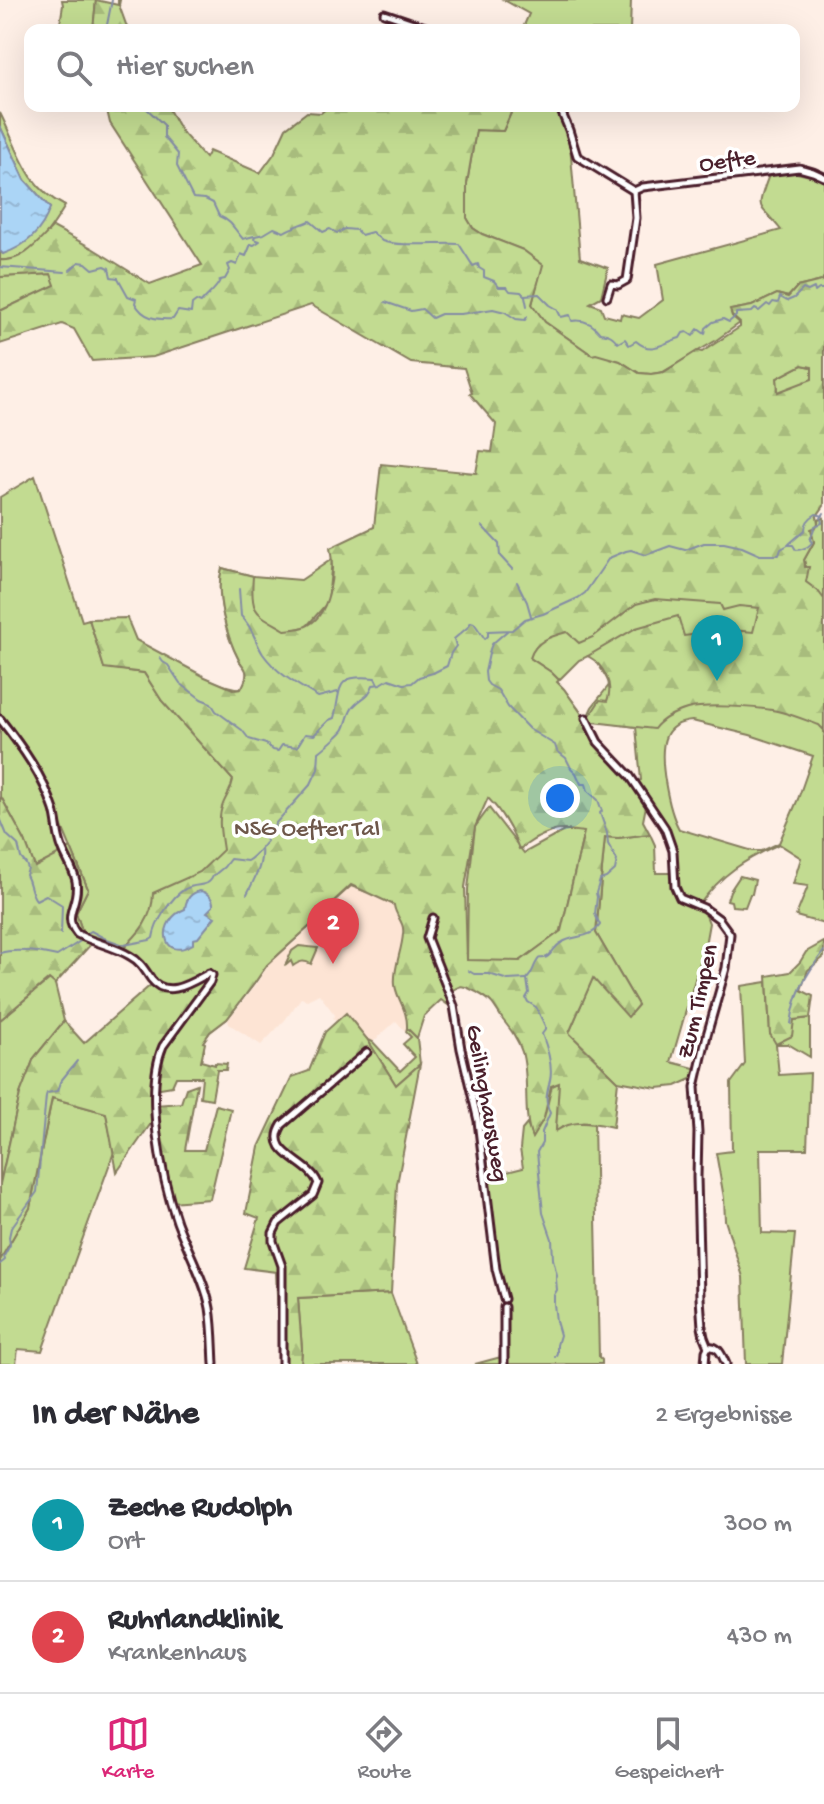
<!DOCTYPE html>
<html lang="de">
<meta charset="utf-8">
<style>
:root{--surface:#fff;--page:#f2f2f3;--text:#2b2b33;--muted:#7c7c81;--line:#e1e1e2;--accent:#db2777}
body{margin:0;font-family:"Gochi Hand",sans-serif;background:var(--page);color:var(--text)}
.you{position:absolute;left:560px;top:798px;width:28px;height:28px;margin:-20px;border:6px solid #fff;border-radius:50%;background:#1a73e8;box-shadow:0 0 0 12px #1a73e833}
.badge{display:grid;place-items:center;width:52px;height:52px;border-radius:50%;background:var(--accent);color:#fff;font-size:26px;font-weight:700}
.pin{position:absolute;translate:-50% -66px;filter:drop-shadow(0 2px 4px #0008)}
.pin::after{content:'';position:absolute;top:42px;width:28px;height:24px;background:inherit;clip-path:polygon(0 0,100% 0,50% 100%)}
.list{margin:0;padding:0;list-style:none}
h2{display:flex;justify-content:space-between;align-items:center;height:104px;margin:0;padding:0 32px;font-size:34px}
h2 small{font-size:26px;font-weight:400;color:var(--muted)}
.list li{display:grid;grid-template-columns:52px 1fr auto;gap:24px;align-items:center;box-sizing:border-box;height:112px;padding:0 32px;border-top:2px solid var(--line)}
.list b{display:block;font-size:30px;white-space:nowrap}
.list p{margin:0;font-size:26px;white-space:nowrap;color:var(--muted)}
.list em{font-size:26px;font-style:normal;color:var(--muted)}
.icon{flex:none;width:44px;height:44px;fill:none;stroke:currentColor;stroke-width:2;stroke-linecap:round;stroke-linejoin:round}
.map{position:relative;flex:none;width:824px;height:1364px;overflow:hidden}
.search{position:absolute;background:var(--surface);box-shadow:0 8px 32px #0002;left:24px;right:24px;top:24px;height:88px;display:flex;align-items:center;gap:20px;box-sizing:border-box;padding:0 28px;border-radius:16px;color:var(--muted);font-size:30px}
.sheet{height:328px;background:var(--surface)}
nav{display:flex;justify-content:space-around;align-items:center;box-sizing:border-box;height:112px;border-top:2px solid var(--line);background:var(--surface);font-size:22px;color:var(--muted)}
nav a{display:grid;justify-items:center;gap:4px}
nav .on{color:var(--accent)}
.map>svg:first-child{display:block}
.built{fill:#fde4d4}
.green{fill:#c2db91;stroke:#867d5e;stroke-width:2;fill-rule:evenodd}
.forest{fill:url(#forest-firs);stroke:#867d5e;stroke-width:2;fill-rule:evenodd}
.water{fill:url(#water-ripples);stroke:#848ca5;stroke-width:2}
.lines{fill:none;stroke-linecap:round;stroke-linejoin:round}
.stream{stroke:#848ca5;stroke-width:2}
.minor-casing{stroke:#4a1f2b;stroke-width:11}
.minor{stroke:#fff;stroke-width:5}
.labels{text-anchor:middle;stroke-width:7;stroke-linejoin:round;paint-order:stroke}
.street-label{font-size:24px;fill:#4a1f2b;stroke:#fff}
.park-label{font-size:24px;fill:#6e574a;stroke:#fff}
</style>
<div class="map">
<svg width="824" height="1364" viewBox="0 0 824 1364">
<defs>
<pattern id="forest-firs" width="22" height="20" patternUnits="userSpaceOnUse" patternTransform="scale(2)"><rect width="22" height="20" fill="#c2db91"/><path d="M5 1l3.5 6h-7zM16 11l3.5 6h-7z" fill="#a8bc7d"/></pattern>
<pattern id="water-ripples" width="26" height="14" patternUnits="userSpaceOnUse" patternTransform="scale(2)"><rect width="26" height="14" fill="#abd5f6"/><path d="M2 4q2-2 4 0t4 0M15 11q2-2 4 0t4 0" fill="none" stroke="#95b6d3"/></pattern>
</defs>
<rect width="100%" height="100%" fill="#feefe6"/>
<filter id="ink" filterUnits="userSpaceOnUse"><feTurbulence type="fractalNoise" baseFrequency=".0125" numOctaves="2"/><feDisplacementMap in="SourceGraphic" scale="16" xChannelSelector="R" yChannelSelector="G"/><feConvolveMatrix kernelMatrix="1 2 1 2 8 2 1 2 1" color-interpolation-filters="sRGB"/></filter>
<g filter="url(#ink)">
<!-- built -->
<path class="built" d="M351 885 394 905 395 913 402 923V1003L407 1019 406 1032 396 1021 373 1042 367 1039 346 1013 336 1022 333 1018 335 1015 319 994 307 1000 301 998 285 1020 261 1045 229 1024 228 1020 257 983 271 961 292 945 321 917 319 914Z"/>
<!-- green -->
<g class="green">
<path d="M62 0H96L93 30H59L63 5Z"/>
<path d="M504 0H631L630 30H522L529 14Z"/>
<path d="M514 106H557L569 133 580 258 608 268 601 297 590 303 601 307 604 315 620 319 621 314 639 318 663 300 657 264 781 230C758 201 755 213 769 175L788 171 824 179V277L822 281 797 287 788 297 777 294 752 306 731 310 732 316 740 323 715 341 663 372 651 374 639 373 620 361 592 355 545 322 532 305 542 265 522 250 482 234 473 228 467 218V183L476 130 503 131Z"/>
<path d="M0 113C19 150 25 186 65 206 51 229 31 263 0 260V252L3 254 50 208 25 180 0 126Z"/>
<path d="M52 274 56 285 0 311V277Z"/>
<path d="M802 365 812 367V380L778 393 777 378Z"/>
<path d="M35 476 82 621 89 619 104 667 144 673 162 701 233 780 231 791 251 779 166 657C182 666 226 691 242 688 245 683 248 677 246 670 244 666 241 664 239 660 226 635 215 595 222 568L253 576 301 580 332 559 328 602 306 627 285 631 263 618 343 671 805 564 804 560 814 542 810 528 818 523V520L824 518V725L821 727 824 730V924L796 916 808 886 793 884 801 858 779 844C746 859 721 874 699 905L703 908 709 923 705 945 671 1062 698 1069 696 1077 676 1086 657 1088 618 1081 569 1033 593 977 628 1016 638 1005 596 933 605 837 618 838 650 834 655 845 656 873H672L674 852 672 840 636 781 641 780 636 727 586 720 592 707 610 684 596 660 588 656 579 660 559 680 551 672 530 658 532 652 526 658 548 673 563 688 580 711 594 742 584 832 561 931 520 961H467L468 889 475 827 489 808 524 853 564 831H574L561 828 536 838 514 835 497 807 487 797 367 892 351 886 320 914 321 916 267 965 254 984 227 1019 210 1032 203 1042 204 1051 188 1057 214 977 136 960 84 936 76 913 88 889 43 781 0 717V497ZM692 721 750 735 813 756 798 799 779 843 762 851H753L679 829C669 811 657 756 666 736 671 725 681 722 692 721Z"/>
<path d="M0 720C19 746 40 773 50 804 55 820 57 838 60 855L35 867 25 841 0 795Z"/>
<path d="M740 876 755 880 752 894H750L745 907 732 906 731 901 727 900 730 891Z"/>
<path d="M299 946 318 948 312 962 311 964C304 960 300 961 293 966L291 961 285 966 292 951Z"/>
<path d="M50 979 55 984 64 1021 34 1058 20 1094 0 1184V1020Z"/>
<path d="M767 982 770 1034 794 1020 810 1018V1057L788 1044H776L779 1075 810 1073 807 1149H760L762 1233 795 1234 782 1364H746L743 1277 725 1220 724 1198 716 1153 732 1151 731 1083 745 1064 741 986Z"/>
<path d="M407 1028 417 1038 420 1064 396 1085 367 1039 373 1042 400 1071 415 1057 403 1044 411 1037 406 1032Z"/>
<path d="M560 1082 556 1130C572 1121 576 1122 594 1124L599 1357 602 1360V1364H475L501 1357 502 1294 481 1155 486 1158 491 1176 523 1168 520 1149 522 1130 527 1124 532 1137 544 1118 552 1086Z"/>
<path d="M52 1098 106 1113 114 1152 42 1351 18 1349 16 1364H0V1260L30 1208Z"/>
<path d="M391 1293 417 1364H301L302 1349 298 1298Z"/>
</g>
<!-- forest -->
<g class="forest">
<path d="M96 0 118 5V0H120L119 5 128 30H93Z"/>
<path d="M106 106H167L181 131 205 158 209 151 260 173 274 154 286 128 307 112 321 113 329 106H514L503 131 476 130 467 183V218L473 228 482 234 523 250 543 265 532 304 545 322 592 355 596 354 620 361 639 373 651 374 664 372 697 351 702 352 740 327V323L732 316 730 310 752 306 777 294 788 297 797 287 822 281 824 277V506L817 516 818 523 816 527 811 529 814 542 804 560 805 567H809L806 582 818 591 824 599V730L819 725C805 720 791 714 777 711 757 707 705 704 687 709 674 713 662 718 654 729L584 721 598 748 626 776 646 806 643 821 650 834 618 838 605 837 596 933 638 1005 628 1017 593 978 569 1033 618 1081 613 1127C593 1123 574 1118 556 1131L559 1083 551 1086 544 1118 532 1138C522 1111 530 1080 522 1052 518 1039 511 1030 503 1020 494 1006 493 1001 478 993 462 984 461 983 446 995L448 1005 441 1000 424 1016 417 1038 407 1028C408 1010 397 1000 395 985 393 968 402 951 403 934 405 922 395 916 394 905L351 885 320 914 321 916 267 965 254 984 227 1019 210 1032 203 1042 205 1043 201 1061 215 1065V1063L227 1064 226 1070H217L212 1099 200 1097 202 1077H176L172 1086 154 1089 155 1105 181 1103 186 1088 197 1084 185 1150H204L216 1105 231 1109 210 1199 170 1202 162 1175 152 1122 117 1172 106 1113 52 1098 30 1208 0 1260V1184L20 1094 34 1058 64 1021 84 1043 153 983 140 965 121 951C138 934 153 919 153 893L200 872 223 850C221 835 217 819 223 804 227 794 231 791 233 780L162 701 144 673 104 668 89 619 127 618 136 640 205 677 235 690 241 689C244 683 248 677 246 671 245 667 241 664 239 660 226 635 215 595 222 568L253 576C250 614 255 612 285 630 291 629 298 629 304 627 331 617 335 572 330 548L374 527 381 464 476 473 480 451 492 452 496 424 470 394 472 393 464 368 411 363 311 305 153 357 92 361 74 329 62 324 0 344V311L55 285 51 274 0 277V260C23 262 38 242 53 227L92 248 150 284 202 265 110 123ZM802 365 812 367V379L778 392 777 378ZM655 599 720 604 723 610 739 606 759 608 753 632 732 630 684 636 678 616 636 628 588 656C604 665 614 685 607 701L600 700 589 717H584L564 689 557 682 559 680 551 672 530 658C535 641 551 636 567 632L579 643 593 637 636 604ZM488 798C502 812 512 830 519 849 526 846 530 841 537 838 554 828 565 829 584 832L561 931 520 961 467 960 465 887 475 827Z"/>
<path d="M0 795 25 841 35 867 71 848 88 889 76 913 84 936 93 942 55 984 49 979 0 1020Z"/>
<path d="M824 942V957L808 970 801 990 813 996 810 1018 794 1020 792 1036 776 1044 770 1034 767 976 790 972 800 962 806 952Z"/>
<path d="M346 1013 367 1039 396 1085 420 1064 397 1184 391 1293 298 1298 302 1349 301 1364H280L276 1272 244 1268 259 1218 246 1213 259 1147 292 1077 309 1071 325 1032Z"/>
</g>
<!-- water -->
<g class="water">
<path d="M0 126 25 180 50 208C42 232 26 246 3 254L0 251Z"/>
<path d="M200 891C207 892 214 899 213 906L207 912 215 917 198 938 193 939V944C161 963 156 920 185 909 186 899 190 893 200 891Z"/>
</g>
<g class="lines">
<!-- stream -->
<g class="stream">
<path d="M106 30 112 0"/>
<path d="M144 106 164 125V137L178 154 177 166 193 198 205 199 213 203 219 216C233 222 233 228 243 239L254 236"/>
<path d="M0 267 65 272"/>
<path d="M70 270 79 262 86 263 93 269 105 266 109 268 111 277 118 278 128 296 136 299 135 303C143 318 156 320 173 319L178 311 191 313 192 304 196 301 201 303C207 295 217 289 220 280L225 279 230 270 228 265 232 263 237 265 241 254 246 256 251 244 254 245 260 241 254 239 255 236 264 234 274 228 284 232C292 227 301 225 310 221L323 232 330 229 337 233 345 229 356 230 361 235 372 232C373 233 381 240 382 241 398 247 439 243 459 244L473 266 478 264 479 268 484 271V277L494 281 499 287H507L510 291 521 292 524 295 539 294 550 305 557 309 561 317 570 315 572 321C584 319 593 324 600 333 610 334 613 336 618 343L625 339 629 345 636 341C652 355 662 343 680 338L683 333 687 332 693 336 698 329 705 334 706 328 713 322 723 319 729 322 736 316V313L752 312 755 309 759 311 767 304 770 306 773 302 778 303 780 297 787 301 794 298 803 289 808 291 814 288 815 292 819 289H824"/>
<path d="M525 296 527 306"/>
<path d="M385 302 411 311 422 309 432 318 441 314H461L493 309 505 312 516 319 525 320 527 317"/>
<path d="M482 526 499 544 500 556 512 569"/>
<path d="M789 544 805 530C805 523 809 518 816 514L823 516"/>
<path d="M517 582 527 602 531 616"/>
<path d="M239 589 241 616C253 627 255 642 263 654 277 674 298 685 318 697L338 692"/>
<path d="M507 631 492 644 490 649 485 672 486 681 489 685 498 690 508 707 529 729 555 745 557 751 566 758 571 768 576 773 581 784H586L588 791 598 800 602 811 600 813 607 833 608 844 617 860 615 870 606 878 600 880 596 893 597 897 595 914 600 925C590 940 574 934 561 943 555 946 552 954 547 957 539 961 541 954 536 963 532 970 533 973 527 979L529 993 526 998 528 1002 536 1007 545 1026V1030L542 1034C547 1047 553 1067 550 1080 547 1094 544 1100 550 1113L542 1132V1143L537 1152 543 1213 552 1239 553 1259 557 1275 556 1279 557 1290 554 1295V1304L556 1321 560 1335 557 1345V1353L555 1357"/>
<path d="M160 658 163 662 168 665 180 683 201 699 211 703 216 711 242 730 249 739 266 744 273 750 278 751 282 745 297 747 305 734 314 735 329 720 334 718C342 686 334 674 375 678L378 684"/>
<path d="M0 818 7 835 18 845 21 858 26 864 28 869 26 875C31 884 30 892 36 900L46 895 62 905 61 934"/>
<path d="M247 894C255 878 263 865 261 847"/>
<path d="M85 935 91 931 104 938 124 945 150 940 153 938C155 923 172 896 185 889 197 882 208 889 213 876L224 867 230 859 247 861C256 856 260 848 267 841L264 838 265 835 274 829 275 824 311 784 318 769 319 752C323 749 342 733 344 729 348 721 348 711 355 705 363 697 369 697 373 685L381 684 389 679 404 684 412 683 419 677 433 673 447 666 451 653 456 646 454 639 468 627 471 622 474 623 485 639 488 636V631L512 630 525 619 543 614 578 598 585 593 609 558 626 551 631 550 646 555 670 546 685 550 704 543H724L742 547 760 555H779L781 549 788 545H793L796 550C801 550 810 547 812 542L810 540 815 526 822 523 821 518 824 513"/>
<path d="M0 953C16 948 40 952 57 956L82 940"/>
<path d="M469 971 474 974H489L508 980 526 979"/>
<path d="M791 1024C795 993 805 976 824 951"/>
<path d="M0 1264 5 1260 4 1256 10 1245 9 1237 11 1228 37 1192 46 1096 47 1093 57 1091 60 1082 77 1061"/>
</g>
<defs>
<g id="minor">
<path d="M384 13 434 30"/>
<path d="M559 106 569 130 577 156 634 191"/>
<path d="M634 191 643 187 799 168 813 172 824 177"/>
<path d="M607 297 611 284 618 285 627 280 636 218 634 191"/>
<path d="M586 718 598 742 630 776 665 828 673 851 675 887 680 898 704 908 719 919 730 934 726 968 707 1035 695 1087 698 1132 697 1177 700 1298 702 1327 704 1337 708 1347"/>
<path d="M0 719C22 747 43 776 54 810 57 820 57 831 60 841 63 855 73 867 76 881 80 905 61 914 77 934 94 943 114 946 130 956 140 961 145 970 151 979 167 1000 192 982 209 973L212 975 210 982 163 1046C144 1090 161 1177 177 1222 187 1249 205 1281 210 1308 213 1326 213 1346 214 1364"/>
<path d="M433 918 427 938 454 1006 461 1049 478 1121 496 1269 504 1299"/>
<path d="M708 1347C719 1345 722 1356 726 1364"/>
<path d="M282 1364V1266L273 1241V1233L278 1223 313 1195 318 1183C309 1160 264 1154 282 1125L367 1052"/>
<path d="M504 1364V1307"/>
<path d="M705 1364 706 1351 708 1347"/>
</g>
</defs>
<!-- minor casing -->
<use href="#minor" class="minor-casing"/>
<!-- minor -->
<use href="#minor" class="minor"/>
</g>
</g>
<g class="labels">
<!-- street labels -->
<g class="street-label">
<text transform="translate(727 159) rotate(-7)" y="8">Oefte</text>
<text transform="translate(696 1001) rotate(-77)" y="8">Zum Timpen</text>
<text transform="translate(489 1103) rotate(80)" y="8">Geilinghausweg</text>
</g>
<!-- park labels -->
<g class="park-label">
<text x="307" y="835">NSG Oefter Tal</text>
</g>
</g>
</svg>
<div class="you"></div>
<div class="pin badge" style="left:717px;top:681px;background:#0f9aa8">1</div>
<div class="pin badge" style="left:333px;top:964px;background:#e0444e">2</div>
<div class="search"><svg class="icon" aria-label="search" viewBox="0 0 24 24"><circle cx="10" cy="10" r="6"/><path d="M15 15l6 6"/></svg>Hier suchen</div>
</div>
<section class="sheet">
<h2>In der Nähe<small>2 Ergebnisse</small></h2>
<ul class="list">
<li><span class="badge" style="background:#0f9aa8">1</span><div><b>Zeche Rudolph</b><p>Ort</p></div><em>300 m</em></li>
<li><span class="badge" style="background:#e0444e">2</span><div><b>Ruhrlandklinik</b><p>Krankenhaus</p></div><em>430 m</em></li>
</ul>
</section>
<nav>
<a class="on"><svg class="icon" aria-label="map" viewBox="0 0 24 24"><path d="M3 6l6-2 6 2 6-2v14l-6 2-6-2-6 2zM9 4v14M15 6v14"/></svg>Karte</a>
<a><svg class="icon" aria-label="directions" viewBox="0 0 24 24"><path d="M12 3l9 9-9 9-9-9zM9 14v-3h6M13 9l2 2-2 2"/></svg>Route</a>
<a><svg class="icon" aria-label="saved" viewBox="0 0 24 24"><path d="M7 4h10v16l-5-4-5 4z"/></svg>Gespeichert</a>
</nav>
